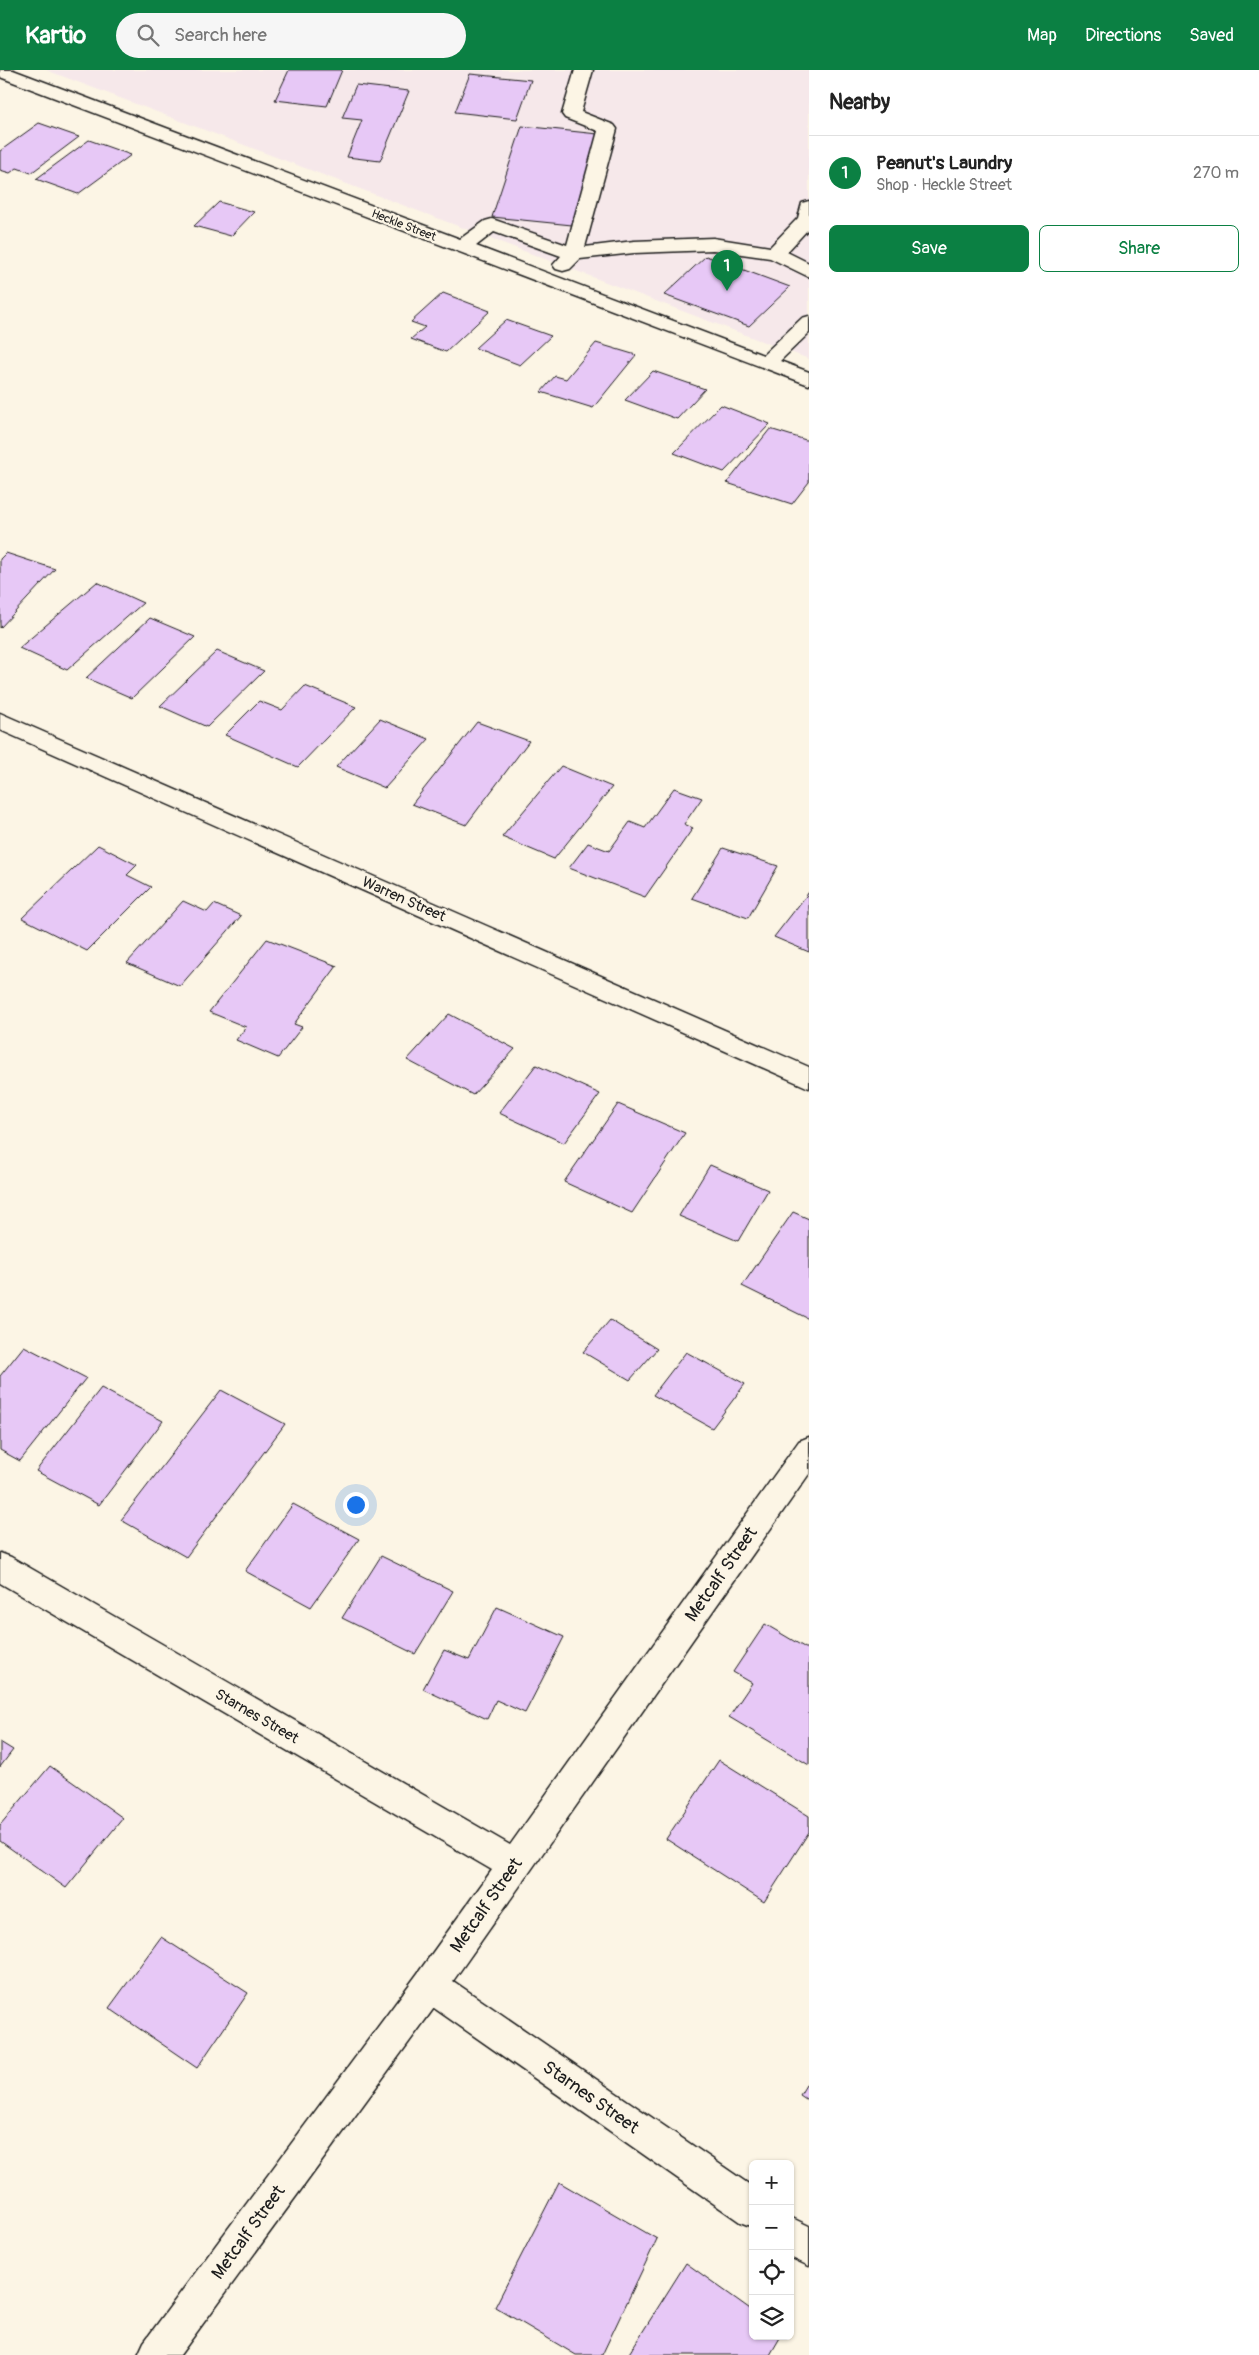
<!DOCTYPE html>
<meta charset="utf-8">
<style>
:root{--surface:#fff;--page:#f6f6f6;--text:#222;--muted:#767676;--line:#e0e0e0;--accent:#0b8043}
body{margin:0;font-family:Pangolin,sans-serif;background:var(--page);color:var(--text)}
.controls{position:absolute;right:15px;bottom:15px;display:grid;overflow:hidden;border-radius:8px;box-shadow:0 1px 4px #0004}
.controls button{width:45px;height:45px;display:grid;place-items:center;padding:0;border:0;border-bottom:1px solid var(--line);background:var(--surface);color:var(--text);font:25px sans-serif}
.you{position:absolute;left:355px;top:1434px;width:18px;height:18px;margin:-12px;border:4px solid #fff;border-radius:50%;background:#1a73e8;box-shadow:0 0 0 8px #1a73e833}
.badge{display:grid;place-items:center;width:32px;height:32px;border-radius:50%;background:var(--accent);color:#fff;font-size:16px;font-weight:700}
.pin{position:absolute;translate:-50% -41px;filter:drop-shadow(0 1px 2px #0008)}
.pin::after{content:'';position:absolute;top:26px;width:18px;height:15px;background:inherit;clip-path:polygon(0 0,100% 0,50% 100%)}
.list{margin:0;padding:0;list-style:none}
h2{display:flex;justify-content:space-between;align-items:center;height:65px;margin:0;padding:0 20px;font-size:21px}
h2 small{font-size:16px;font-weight:400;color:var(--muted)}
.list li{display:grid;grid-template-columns:32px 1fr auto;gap:15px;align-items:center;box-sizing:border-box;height:75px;padding:0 20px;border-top:1px solid var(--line)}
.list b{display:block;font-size:19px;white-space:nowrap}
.list p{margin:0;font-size:16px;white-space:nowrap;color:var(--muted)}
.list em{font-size:16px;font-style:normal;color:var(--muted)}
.actions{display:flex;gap:10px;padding:15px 20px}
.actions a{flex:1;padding:11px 0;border:1px solid var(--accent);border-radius:8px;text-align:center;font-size:18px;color:var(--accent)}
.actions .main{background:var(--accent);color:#fff}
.icon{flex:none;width:28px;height:28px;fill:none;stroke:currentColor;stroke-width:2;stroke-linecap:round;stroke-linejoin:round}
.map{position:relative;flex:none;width:809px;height:2285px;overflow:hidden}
header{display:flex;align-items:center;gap:30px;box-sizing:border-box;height:70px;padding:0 25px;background:var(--accent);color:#fff}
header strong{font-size:24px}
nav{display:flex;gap:28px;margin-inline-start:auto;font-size:18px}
.search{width:350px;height:45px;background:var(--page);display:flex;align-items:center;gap:12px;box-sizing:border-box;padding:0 18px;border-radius:28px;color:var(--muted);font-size:19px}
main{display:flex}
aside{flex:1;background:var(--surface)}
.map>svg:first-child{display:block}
.built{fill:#f6e8ea}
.building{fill:#e7c8f6;stroke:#1c1c1c}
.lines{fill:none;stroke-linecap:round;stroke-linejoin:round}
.minor-casing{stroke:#1c1c1c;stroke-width:3}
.minor{fill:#fcf5e5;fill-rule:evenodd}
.labels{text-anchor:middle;stroke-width:4.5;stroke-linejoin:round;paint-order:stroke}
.far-street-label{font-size:12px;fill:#1c1c1c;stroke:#fcf5e5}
.street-label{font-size:15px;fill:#1c1c1c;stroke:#fcf5e5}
.near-street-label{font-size:18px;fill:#1c1c1c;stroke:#fcf5e5}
</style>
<header>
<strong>Kartio</strong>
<div class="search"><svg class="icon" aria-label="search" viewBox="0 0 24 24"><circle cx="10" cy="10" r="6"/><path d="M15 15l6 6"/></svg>Search here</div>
<nav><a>Map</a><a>Directions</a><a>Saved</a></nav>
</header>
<main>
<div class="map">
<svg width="809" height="2285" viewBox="0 0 809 2285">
<rect width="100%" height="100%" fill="#fcf5e5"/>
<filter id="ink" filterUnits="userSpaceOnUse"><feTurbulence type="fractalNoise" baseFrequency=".02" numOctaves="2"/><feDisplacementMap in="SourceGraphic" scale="10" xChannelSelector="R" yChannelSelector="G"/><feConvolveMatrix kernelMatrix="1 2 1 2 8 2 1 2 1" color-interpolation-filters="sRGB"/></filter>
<g filter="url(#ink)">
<!-- built -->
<path class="built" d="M46 0H809V289Z"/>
<!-- building -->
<g class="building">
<path d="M289 0H342L327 36 275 30Z"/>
<path d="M470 4 531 10 517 49 455 42Z"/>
<path d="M356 15 409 21 380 91 347 87 362 50 342 48Z"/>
<path d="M39 53 79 67 31 103 17 98 10 103 0 100V81Z"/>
<path d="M522 56 598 64 572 155 492 147Z"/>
<path d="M89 70 131 85 78 124 36 109Z"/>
<path d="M219 132 254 142 231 166 194 156Z"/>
<path d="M706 186 790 217 749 256 664 225Z"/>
<path d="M443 223 490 241 446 282 411 269 425 257 411 252Z"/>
<path d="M506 250 551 266 520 295 475 278Z"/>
<path d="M596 273 636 285 593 338 541 322 555 306 566 309Z"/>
<path d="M653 301 705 319 677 349 625 330Z"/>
<path d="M721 335 770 354 724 402 674 383Z"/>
<path d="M770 359 809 371V412L792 434 727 413Z"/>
<path d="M6 483 55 499 0 558V489Z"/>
<path d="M97 512 143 533 67 600 19 578Z"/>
<path d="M150 548 195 567 132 628 86 608Z"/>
<path d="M217 581 264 601 207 657 160 636Z"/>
<path d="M305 616 356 637 298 697 225 665 259 631 282 640Z"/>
<path d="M380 649 429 669 385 718 336 697Z"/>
<path d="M477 652 529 671 466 755 412 734Z"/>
<path d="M561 696 612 717 554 789 502 767Z"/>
<path d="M674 718 702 728 684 754 693 758 645 827 569 798 588 773 609 781 630 752 645 758Z"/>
<path d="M98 775 137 795 127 805 151 817 87 881 22 848Z"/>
<path d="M723 778 778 796 748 848 692 828Z"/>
<path d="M809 822V882L774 867Z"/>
<path d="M183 831 207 842 214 834 241 846 180 916 127 893Z"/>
<path d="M267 869 337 896 294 954 302 957 278 988 236 970 246 957 209 942Z"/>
<path d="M449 944 515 979 473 1025 407 990Z"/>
<path d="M536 995 600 1024 564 1073 499 1043Z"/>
<path d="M618 1034 685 1063 632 1143 564 1112Z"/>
<path d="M710 1095 768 1120 738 1171 679 1146Z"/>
<path d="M793 1142 809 1149V1249L742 1216Z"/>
<path d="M610 1250 657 1279 630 1310 583 1282Z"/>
<path d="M24 1276 86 1308 20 1391 0 1380V1306Z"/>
<path d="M686 1282 745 1314 712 1358 653 1325Z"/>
<path d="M101 1318 163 1351 99 1435 36 1401Z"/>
<path d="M221 1320 285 1354 186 1487 121 1450Z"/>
<path d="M293 1434 359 1469 311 1537 245 1501Z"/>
<path d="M381 1486 453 1521 415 1584 342 1548Z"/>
<path d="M497 1537 564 1567 525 1643 496 1630 487 1649 423 1619 444 1580 469 1590Z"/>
<path d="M765 1554 809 1580V1695L729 1647 752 1613 733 1602Z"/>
<path d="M0 1672 13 1680 0 1697Z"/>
<path d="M719 1690 809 1746V1762L764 1832 666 1769Z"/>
<path d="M50 1696 123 1748 66 1818 0 1771V1755Z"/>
<path d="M161 1867 248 1923 197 1998 109 1938Z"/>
<path d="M809 2010V2031L800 2025Z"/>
<path d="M559 2112 657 2169 602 2285H576L495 2237Z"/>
<path d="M686 2193 753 2241V2266H781L770 2285H628Z"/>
</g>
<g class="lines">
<defs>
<g id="minor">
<path d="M0 0H13L460 169 485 151 492 149 567 175 598 61 565 48 562 44 575 0H593L581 42 614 55 617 59 585 177 634 171 713 168 770 177 798 148 802 133 809 131V158L787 182 809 193V207L770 188 713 180 634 183 580 189 570 199 563 201 556 199 553 195 561 186 494 162 476 176 763 285 802 248 809 246V263L780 291 809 302V315L0 7Z"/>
<path d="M0 643 809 997V1018L0 660Z"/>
<path d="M809 1367V1404L453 1911 753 2117V2157L740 2152 434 1938 180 2285H138L144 2272 418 1903 492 1800 0 1513V1483L11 1487 510 1775 799 1371Z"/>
<path d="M790 2147 809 2156V2196L790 2187Z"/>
</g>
</defs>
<!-- minor casing -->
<use href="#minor" class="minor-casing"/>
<!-- minor -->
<use href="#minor" class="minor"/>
</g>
</g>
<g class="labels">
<!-- far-street labels -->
<g class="far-street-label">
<text transform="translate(404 155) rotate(21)" y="4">Heckle Street</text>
</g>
<!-- street labels -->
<g class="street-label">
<text transform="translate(404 829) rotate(24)" y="5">Warren Street</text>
<text transform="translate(257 1646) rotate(30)" y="5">Starnes Street</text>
</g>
<!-- near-street labels -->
<g class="near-street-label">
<text transform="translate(721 1504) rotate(-55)" y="6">Metcalf Street</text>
<text transform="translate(486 1835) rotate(-55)" y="6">Metcalf Street</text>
<text transform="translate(591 2027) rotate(35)" y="6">Starnes Street</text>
<text transform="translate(248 2162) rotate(-54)" y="6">Metcalf Street</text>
</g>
</g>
</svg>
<div class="controls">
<button>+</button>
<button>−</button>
<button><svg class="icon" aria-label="locate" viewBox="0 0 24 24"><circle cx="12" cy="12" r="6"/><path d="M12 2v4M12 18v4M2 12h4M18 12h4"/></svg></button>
<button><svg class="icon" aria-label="layers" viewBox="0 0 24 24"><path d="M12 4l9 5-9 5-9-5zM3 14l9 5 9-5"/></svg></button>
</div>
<div class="you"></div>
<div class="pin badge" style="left:727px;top:221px">1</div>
</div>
<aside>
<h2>Nearby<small></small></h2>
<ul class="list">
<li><span class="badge">1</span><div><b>Peanut's Laundry</b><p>Shop · Heckle Street</p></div><em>270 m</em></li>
</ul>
<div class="actions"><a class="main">Save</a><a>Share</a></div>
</aside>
</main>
